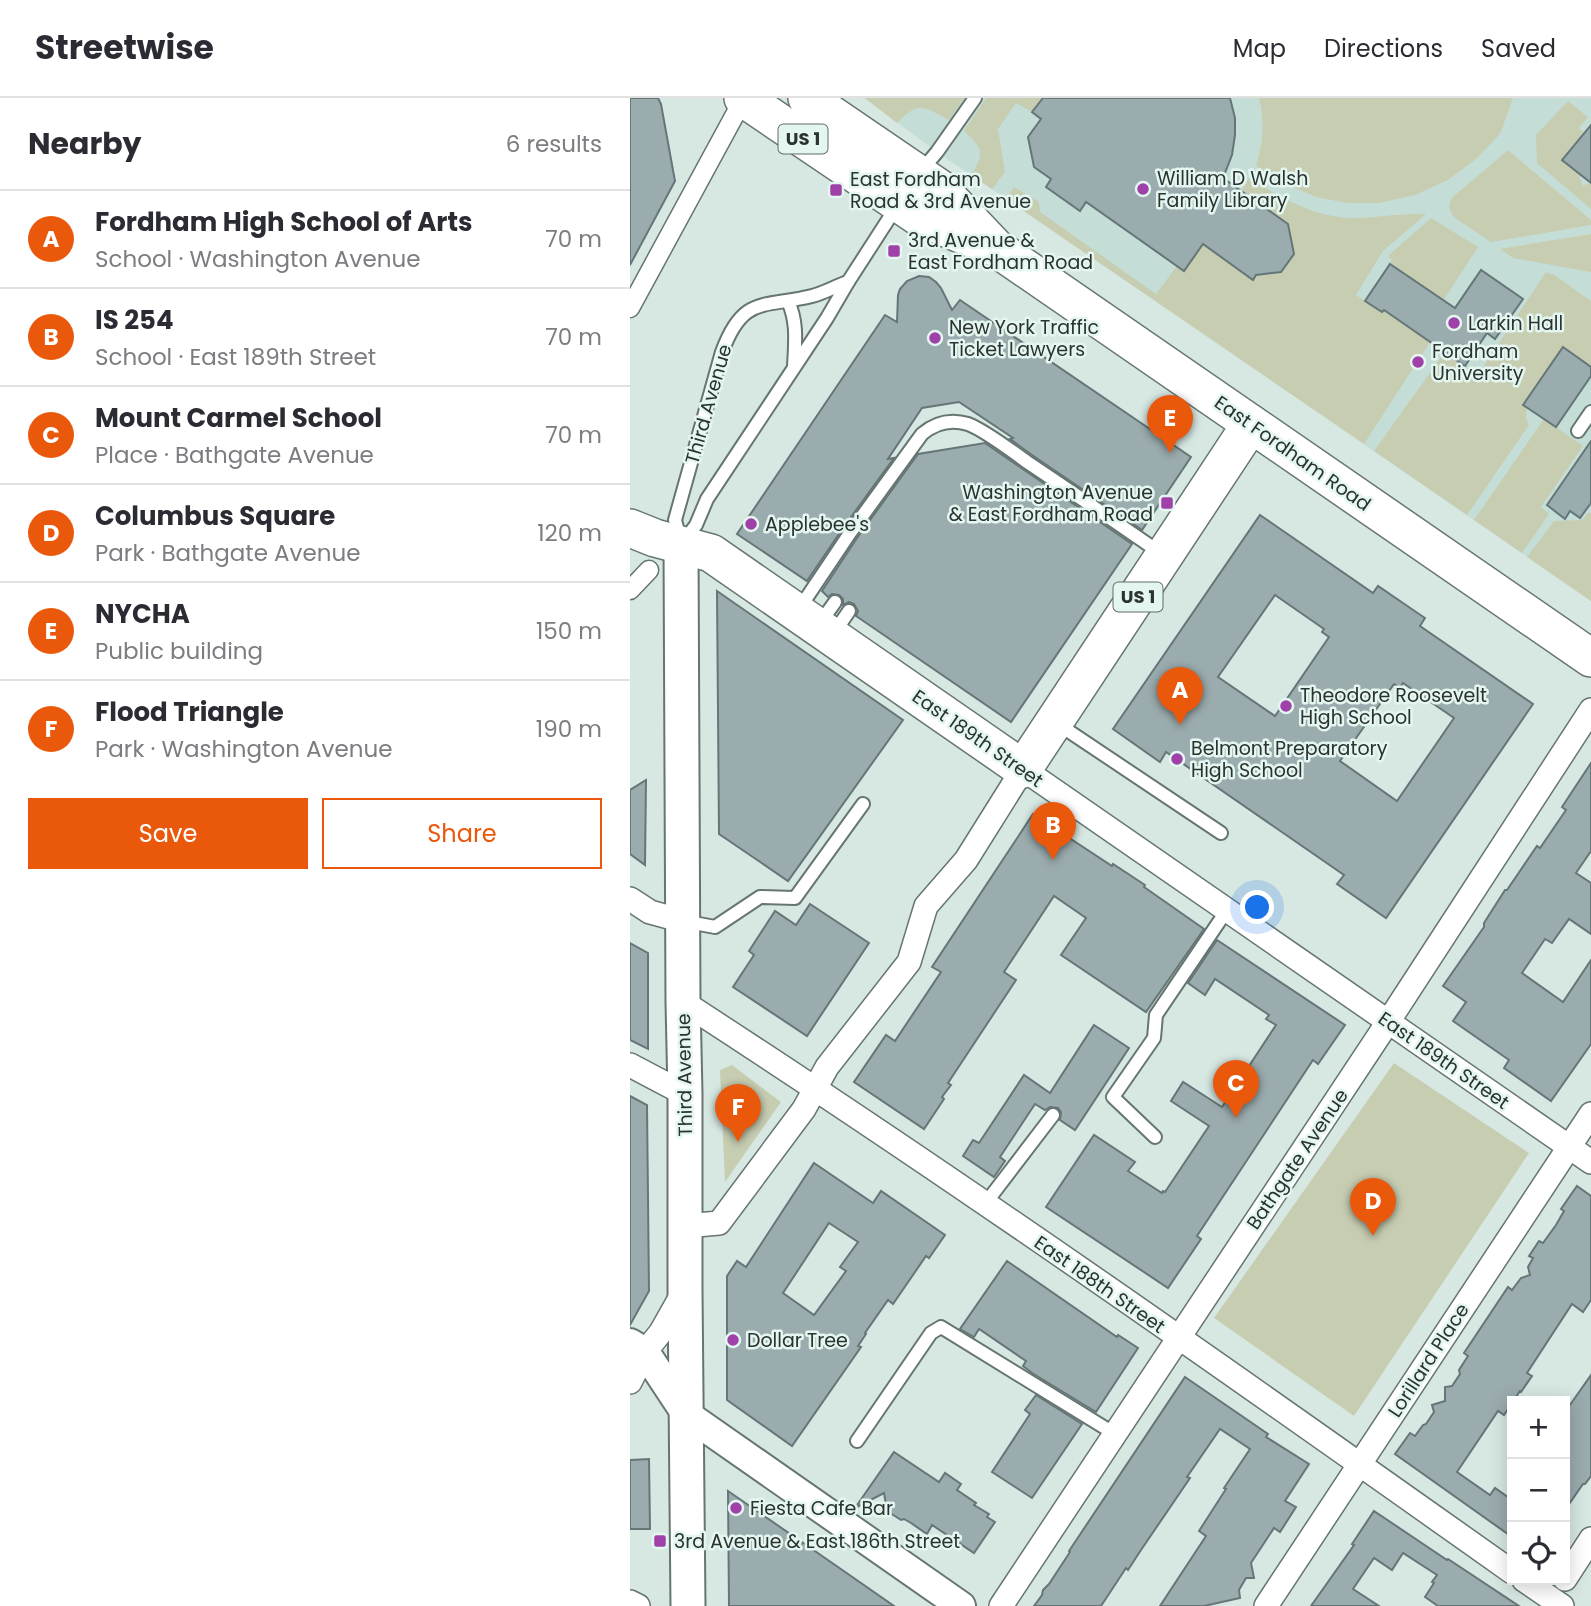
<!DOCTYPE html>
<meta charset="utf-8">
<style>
:root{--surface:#fff;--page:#f7f7f7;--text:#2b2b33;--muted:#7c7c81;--line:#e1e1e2;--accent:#ea580c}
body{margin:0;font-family:Poppins,sans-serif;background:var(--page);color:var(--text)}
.controls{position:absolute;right:21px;bottom:21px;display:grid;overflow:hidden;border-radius:0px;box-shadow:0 4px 18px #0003}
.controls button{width:63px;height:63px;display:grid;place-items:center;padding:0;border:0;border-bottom:2px solid var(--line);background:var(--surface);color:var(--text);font:35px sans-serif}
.you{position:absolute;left:628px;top:810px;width:24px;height:24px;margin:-18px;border:5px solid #fff;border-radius:50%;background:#1a73e8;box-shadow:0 0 0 10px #1a73e833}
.badge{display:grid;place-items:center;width:46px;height:46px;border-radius:50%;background:var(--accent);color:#fff;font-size:23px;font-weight:700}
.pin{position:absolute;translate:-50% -58px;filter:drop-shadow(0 2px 4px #0008)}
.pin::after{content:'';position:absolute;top:37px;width:24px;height:21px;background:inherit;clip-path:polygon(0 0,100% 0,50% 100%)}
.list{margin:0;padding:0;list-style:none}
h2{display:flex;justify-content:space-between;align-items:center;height:91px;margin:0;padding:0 28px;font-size:30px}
h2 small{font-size:23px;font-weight:400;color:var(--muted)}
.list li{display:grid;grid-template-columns:46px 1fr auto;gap:21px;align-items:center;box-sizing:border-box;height:98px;padding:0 28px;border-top:2px solid var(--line)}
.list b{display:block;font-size:26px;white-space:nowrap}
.list p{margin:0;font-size:23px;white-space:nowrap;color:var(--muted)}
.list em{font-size:23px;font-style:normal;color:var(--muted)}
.actions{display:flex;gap:14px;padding:21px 28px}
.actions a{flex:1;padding:16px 0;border:2px solid var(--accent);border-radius:0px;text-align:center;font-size:24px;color:var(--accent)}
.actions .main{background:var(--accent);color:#fff}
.icon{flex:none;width:38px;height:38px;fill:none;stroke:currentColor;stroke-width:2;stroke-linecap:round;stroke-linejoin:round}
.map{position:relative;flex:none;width:961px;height:1508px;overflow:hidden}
header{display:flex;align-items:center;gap:42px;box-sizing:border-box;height:98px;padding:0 35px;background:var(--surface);border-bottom:2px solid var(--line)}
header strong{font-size:33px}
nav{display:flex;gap:38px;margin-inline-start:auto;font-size:24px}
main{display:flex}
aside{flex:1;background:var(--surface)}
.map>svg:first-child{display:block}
.built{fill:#c4ded7}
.green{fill:#c7cdb1}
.building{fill:#9bacae;stroke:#657678;stroke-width:2;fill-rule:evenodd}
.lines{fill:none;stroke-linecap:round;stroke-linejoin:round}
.service-casing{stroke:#667571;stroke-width:16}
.pedestrian-casing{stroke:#667571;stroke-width:21}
.minor-casing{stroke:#667571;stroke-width:26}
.tertiary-casing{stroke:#667571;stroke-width:32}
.secondary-casing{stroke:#667571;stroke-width:37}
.primary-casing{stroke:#667571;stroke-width:40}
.service{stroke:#fff;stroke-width:12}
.pedestrian{stroke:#fff;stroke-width:18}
.minor{stroke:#fff;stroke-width:23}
.tertiary{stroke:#fff;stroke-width:28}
.secondary{stroke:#fff;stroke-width:33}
.primary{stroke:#fff;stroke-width:37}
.poi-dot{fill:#a041aa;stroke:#e4f6f0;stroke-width:2.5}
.labels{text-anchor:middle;stroke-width:5;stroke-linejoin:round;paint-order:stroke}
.shield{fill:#e4f6f0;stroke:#626d6a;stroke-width:2}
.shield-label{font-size:18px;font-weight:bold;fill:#2b3230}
.poi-label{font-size:19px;fill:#2b3230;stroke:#e4f6f0;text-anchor:start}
.street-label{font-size:19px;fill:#2b3230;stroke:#e4f6f0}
</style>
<header>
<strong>Streetwise</strong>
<nav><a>Map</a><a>Directions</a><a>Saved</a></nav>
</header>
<main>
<aside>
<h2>Nearby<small>6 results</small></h2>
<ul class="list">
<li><span class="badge">A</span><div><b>Fordham High School of Arts</b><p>School · Washington Avenue</p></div><em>70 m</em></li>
<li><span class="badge">B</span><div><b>IS 254</b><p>School · East 189th Street</p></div><em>70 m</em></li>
<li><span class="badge">C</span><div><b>Mount Carmel School</b><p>Place · Bathgate Avenue</p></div><em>70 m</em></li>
<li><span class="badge">D</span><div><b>Columbus Square</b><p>Park · Bathgate Avenue</p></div><em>120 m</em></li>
<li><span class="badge">E</span><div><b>NYCHA</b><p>Public building</p></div><em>150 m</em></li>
<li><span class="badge">F</span><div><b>Flood Triangle</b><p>Park · Washington Avenue</p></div><em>190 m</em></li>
</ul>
<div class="actions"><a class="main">Save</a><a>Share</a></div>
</aside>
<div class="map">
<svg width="961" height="1508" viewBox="0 0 961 1508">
<rect width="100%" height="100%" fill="#d7e8e3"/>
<!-- built -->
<path class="built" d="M230 0H961V503L496 182 307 54 236 1Z"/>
<!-- green -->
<g class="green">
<path d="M237 0H334L319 22C294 9 289 2 267 25L236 1Z"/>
<path d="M356 0H413L402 14 386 5 368 31 375 74 362 91 341 77C355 56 353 50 334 33Z"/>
<path d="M629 0H883L870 36 846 61 818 82 785 97 749 105H717L686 99 655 86 626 68C633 46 635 23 629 0Z"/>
<path d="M938 3 958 19 949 30 954 35 932 62 951 77 949 80 952 82 951 85 954 88 956 85 958 87 961 85V111L907 65 906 37Z"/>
<path d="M878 52 961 122V127L861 144 825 120C819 113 817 106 823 99Z"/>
<path d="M619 80C652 100 685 120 725 120 749 120 772 115 796 116L753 153 726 197 752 214 754 212 800 244 734 346 376 101 384 89 409 104 410 114 526 196 547 168 554 173 573 146 623 182 630 172 636 176 651 174 664 156 661 142 655 138 661 129 611 93Z"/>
<path d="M801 120 848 149 813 203 759 166 762 162 758 158Z"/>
<path d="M961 136V174L883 160 870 151Z"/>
<path d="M916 174 924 177 961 203V269L932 250 893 306 897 309 896 320 899 327 837 417 744 353 815 254 848 277Z"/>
<path d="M914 321 953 348 911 409 919 416 892 455 844 422Z"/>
<path d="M959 414 961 415V503L897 459 924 423 952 422Z"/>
<path d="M764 965 899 1055 724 1318 584 1220Z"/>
<path d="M102 967 151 1004 95 1084 90 972Z"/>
</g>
<!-- building -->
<g class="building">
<path d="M0 0H28L31 6 45 83 0 167Z"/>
<path d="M413 0H600L605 20V37L602 57 593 80 658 126 664 156 651 174 626 177 623 182 573 146 554 173 456 104 450 113 416 89 421 81 404 69 398 39 411 21 402 14Z"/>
<path d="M961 27V85L932 62Z"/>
<path d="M760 166 825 210 851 172 893 201 865 241 857 235 835 268 754 212 752 214 735 203Z"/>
<path d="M289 178 299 179 306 184 311 190 322 212 330 202 561 359 512 432 402 357 380 341 383 340 329 304 292 310 258 361 264 360 213 430 177 483 107 436 255 217 267 224 268 197 270 191 277 183Z"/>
<path d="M933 249 961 269V278L926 329 893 307Z"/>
<path d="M961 343V405L950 420 940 413 935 421 917 407Z"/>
<path d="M355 345 502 446 381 624 226 518 228 513 224 506 219 504 213 507V501L209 497 202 496 198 499 192 493 227 440 288 356Z"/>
<path d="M630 417 743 495 748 488 789 516 795 520 790 528 903 606 756 820 707 786 714 777 536 654 530 664 483 631ZM645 497 694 531 692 534 699 539 645 618 588 579ZM773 585 824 620 767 703 710 663 764 586 770 590Z"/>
<path d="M87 493 273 622 158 783 89 736Z"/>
<path d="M961 665V753L946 775 961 785V836L939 821 922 845 915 841 892 875 933 904 961 862V946L921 1003 874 970 879 962 823 923 836 904 813 888 854 829V825L875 792H877L907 748 910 750 936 712 932 709Z"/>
<path d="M16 682 15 767 0 756V692Z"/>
<path d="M403 716 482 768 483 766 515 787 514 789 574 831 516 914 431 857 456 820 424 798 374 874 386 882 318 985 321 987 312 999 314 1001 294 1031 224 984 256 937 265 943 311 874 302 869Z"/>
<path d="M180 806 239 845 177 938 103 889 124 857 119 853 145 813 166 827Z"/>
<path d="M587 842 715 927 688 966 683 962 567 1138 571 1141 538 1190 416 1109 464 1037 505 1064 498 1073 532 1095 533 1093 535 1094 579 1028 541 1003 553 984 592 1009 646 927 636 921 639 917 585 881 575 897 558 885Z"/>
<path d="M0 845 18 855V951L0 942Z"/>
<path d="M464 927 499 950 445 1032 430 1022 431 1014 428 1010 420 1009 415 1012 405 1006 370 1059 375 1063 364 1079 333 1058 343 1042 349 1045 394 977 420 995Z"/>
<path d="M0 998 17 1007 19 1193 0 1227Z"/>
<path d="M184 1065 243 1105 251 1093 315 1137 299 1160 296 1158 263 1206 258 1202 235 1235 236 1236 228 1248 231 1249 162 1348 97 1302V1178L107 1163 116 1169ZM199 1125 228 1144 210 1169 216 1173 184 1217 153 1195Z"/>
<path d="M947 1088 961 1098V1202L953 1214 942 1206 897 1275 902 1278 891 1294 890 1293 874 1317 868 1313 827 1374 860 1397 865 1390 882 1402V1439L765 1356 780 1335 785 1338 793 1327 796 1326 804 1314 802 1307 815 1303V1289L822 1288 830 1276 829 1272 838 1258 834 1255 878 1189 882 1192 891 1180 900 1177 898 1169 903 1160 899 1158 909 1143 913 1145 926 1127 934 1113 931 1111Z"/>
<path d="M377 1163 487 1239 488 1237 508 1250 466 1314 402 1275 393 1268 396 1263 349 1231 344 1239 330 1231Z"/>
<path d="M961 1277V1378L955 1386H953L935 1412V1314Z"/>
<path d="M555 1279 638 1336 636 1339 679 1366 655 1403 666 1409 650 1434 644 1430 621 1465 624 1480H616L609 1492 610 1500 574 1508H530L576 1438 569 1433 596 1391 594 1390 620 1351 590 1331 557 1379 560 1380 511 1452 498 1472 496 1470 471 1508H404L412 1497 413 1492 419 1486 440 1454 439 1453Z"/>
<path d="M406 1297 452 1326 402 1400 362 1374 400 1316 395 1312Z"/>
<path d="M264 1354 309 1384 315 1375 331 1386 327 1392 346 1405 344 1407 359 1416 357 1419 365 1424 344 1455 302 1427 297 1436 281 1425 274 1421 271 1422 257 1413 254 1395 225 1410Z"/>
<path d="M19 1361 20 1431H0V1362Z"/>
<path d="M98 1393 208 1469 264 1508H99Z"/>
<path d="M744 1413 817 1462 818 1461 889 1508H808L795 1499 804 1485 802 1484 807 1477 773 1455 762 1472 744 1460 723 1491 749 1508H681L724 1447 722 1446Z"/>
</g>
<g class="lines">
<defs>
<g id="service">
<path d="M291 73 307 54 345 0"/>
<path d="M158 203C168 225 165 245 164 269"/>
<path d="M948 333 961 314"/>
<path d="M50 441 45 422 92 254C113 197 133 210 182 198 194 195 206 188 218 184"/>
<path d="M54 443 66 427 77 401 197 220 218 184 267 108"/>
<path d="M169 511 220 435 292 336C305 325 321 321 338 326 354 332 382 353 397 364 442 394 487 425 532 456"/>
<path d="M190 525 205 504"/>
<path d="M204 535 219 513"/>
<path d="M428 626 591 735"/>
<path d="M53 823 85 829 130 799 165 800 233 706"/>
<path d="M525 1039 483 999 524 940 526 917 597 812"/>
<path d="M355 1106 423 1017"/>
<path d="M227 1343 301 1235 311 1229 485 1336"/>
</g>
<g id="pedestrian">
<path d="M0 210 114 0"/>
<path d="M0 492 19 472"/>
</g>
<g id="minor">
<path d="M0 801 20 814 53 823"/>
<path d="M53 904C334 1086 608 1280 882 1474"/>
<path d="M0 967 55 996"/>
<path d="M55 1128 89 1125 174 1011 197 969 279 864 296 808 336 762 393 671 961 1064"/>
<path d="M0 1284 15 1254 31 1234 53 1195"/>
<path d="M935 1481 961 1441"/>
<path d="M894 1482 932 1508"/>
<path d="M0 1504 8 1508"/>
<path d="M371 1508 758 924 961 612"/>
<path d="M636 1508 961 1016"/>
</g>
<path id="tertiary" d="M0 1245 15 1254 56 1316 331 1508"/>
<path id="secondary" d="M51 446 53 904 55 996V1192L58 1508"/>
<g id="primary">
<path d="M113 0 289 119 355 146"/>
<path d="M177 0 309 90 366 150 961 560"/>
<path d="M0 430 25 440 81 455 393 671 621 326"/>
</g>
</defs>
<!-- service casing -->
<use href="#service" class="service-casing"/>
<!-- pedestrian casing -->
<use href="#pedestrian" class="pedestrian-casing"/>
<!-- minor casing -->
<use href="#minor" class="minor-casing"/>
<!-- tertiary casing -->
<use href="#tertiary" class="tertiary-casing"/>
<!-- secondary casing -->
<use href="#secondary" class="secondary-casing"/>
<!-- primary casing -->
<use href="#primary" class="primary-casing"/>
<!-- service -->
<use href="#service" class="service"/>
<!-- pedestrian -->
<use href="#pedestrian" class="pedestrian"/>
<!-- minor -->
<use href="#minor" class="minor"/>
<!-- tertiary -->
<use href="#tertiary" class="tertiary"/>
<!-- secondary -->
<use href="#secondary" class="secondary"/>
<!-- primary -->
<use href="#primary" class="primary"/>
</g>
<!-- markers -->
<g class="poi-dot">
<circle cx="513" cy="91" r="7"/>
<rect x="199" y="85" width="14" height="14" rx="3.5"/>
<rect x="257" y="146" width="14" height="14" rx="3.5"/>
<circle cx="824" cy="225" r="7"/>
<circle cx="305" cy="240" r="7"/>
<circle cx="788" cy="264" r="7"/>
<rect x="530" y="398" width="14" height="14" rx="3.5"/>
<circle cx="121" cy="426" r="7"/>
<circle cx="656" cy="608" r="7"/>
<circle cx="547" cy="661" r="7"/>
<circle cx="103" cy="1242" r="7"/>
<circle cx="106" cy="1410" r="7"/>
<rect x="23" y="1436" width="14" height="14" rx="3.5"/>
</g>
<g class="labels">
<!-- shield labels -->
<g class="shield">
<rect x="148.5" y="26.5" width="49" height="29" rx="5"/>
<rect x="483.5" y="484.5" width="49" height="29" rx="5"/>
</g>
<g class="shield-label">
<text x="173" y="47">US 1</text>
<text x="508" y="505">US 1</text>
</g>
<!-- poi labels -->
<g class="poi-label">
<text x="527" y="87">William D Walsh<tspan x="527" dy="22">Family Library</tspan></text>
<text x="220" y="88">East Fordham<tspan x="220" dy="22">Road &amp; 3rd Avenue</tspan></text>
<text x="278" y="149">3rd Avenue &amp;<tspan x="278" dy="22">East Fordham Road</tspan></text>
<text x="838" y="232">Larkin Hall</text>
<text x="319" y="236">New York Traffic<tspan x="319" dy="22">Ticket Lawyers</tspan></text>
<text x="802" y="260">Fordham<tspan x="802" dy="22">University</tspan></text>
<text x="523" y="401" text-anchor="end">Washington Avenue<tspan x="523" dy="22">&amp; East Fordham Road</tspan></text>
<text x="135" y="433">Applebee's</text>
<text x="670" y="604">Theodore Roosevelt<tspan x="670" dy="22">High School</tspan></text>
<text x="561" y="657">Belmont Preparatory<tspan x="561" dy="22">High School</tspan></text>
<text x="117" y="1249">Dollar Tree</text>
<text x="120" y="1417">Fiesta Cafe Bar</text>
<text x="44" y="1450">3rd Avenue &amp; East 186th Street</text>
</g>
<!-- street labels -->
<g class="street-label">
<text transform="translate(78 306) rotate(-74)" y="7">Third Avenue</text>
<text transform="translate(663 355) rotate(35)" y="7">East Fordham Road</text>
<text transform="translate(348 640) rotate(35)" y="7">East 189th Street</text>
<text transform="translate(814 962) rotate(35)" y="7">East 189th Street</text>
<text transform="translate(54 977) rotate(-91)" y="7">Third Avenue</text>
<text transform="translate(667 1061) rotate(-56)" y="7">Bathgate Avenue</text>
<text transform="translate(470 1186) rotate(35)" y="7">East 188th Street</text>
<text transform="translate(798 1262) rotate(-57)" y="7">Lorillard Place</text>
</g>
</g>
</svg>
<div class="controls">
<button>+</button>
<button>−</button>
<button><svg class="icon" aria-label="locate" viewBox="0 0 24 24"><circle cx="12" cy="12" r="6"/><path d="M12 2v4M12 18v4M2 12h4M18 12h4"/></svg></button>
</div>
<div class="you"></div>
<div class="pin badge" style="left:550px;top:627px">A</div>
<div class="pin badge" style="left:423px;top:762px">B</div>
<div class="pin badge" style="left:606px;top:1020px">C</div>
<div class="pin badge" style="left:743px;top:1138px">D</div>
<div class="pin badge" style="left:540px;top:355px">E</div>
<div class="pin badge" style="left:108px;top:1044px">F</div>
</div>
</main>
